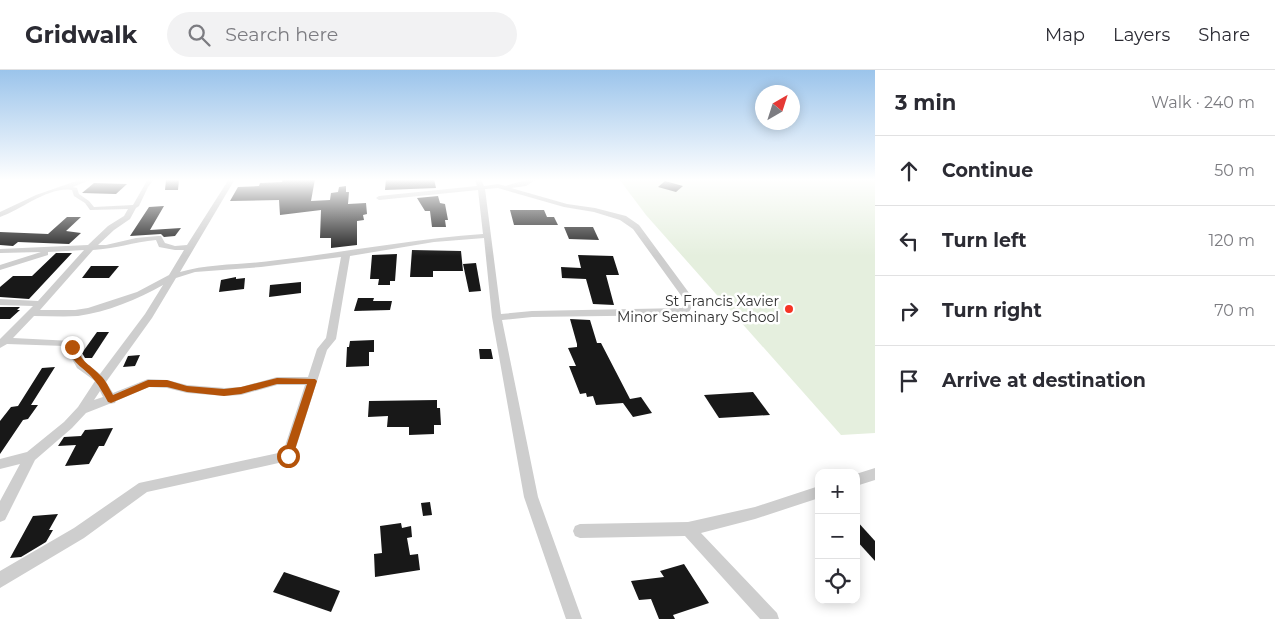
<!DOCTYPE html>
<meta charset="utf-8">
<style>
:root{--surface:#fff;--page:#f2f2f3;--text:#2b2b33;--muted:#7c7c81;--line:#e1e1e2}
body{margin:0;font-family:Montserrat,sans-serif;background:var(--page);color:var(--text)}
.controls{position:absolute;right:15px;bottom:15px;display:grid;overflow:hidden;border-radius:10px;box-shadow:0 2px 12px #0003}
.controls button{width:45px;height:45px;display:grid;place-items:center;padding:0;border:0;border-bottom:1px solid var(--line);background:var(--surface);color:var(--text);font:25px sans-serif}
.compass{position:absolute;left:755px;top:15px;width:45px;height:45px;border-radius:50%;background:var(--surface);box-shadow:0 2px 12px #0003;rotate:39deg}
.stop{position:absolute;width:15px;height:15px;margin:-11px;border:4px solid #b45309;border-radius:50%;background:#fff}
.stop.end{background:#b45309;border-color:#fff;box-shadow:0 1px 5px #0008}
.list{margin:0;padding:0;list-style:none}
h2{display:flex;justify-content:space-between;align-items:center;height:65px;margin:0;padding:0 20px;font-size:21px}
h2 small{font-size:16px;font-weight:400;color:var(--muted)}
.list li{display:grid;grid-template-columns:32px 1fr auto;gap:15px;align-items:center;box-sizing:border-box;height:70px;padding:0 20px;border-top:1px solid var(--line)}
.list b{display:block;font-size:19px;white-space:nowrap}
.list em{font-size:16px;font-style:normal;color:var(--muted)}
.icon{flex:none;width:28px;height:28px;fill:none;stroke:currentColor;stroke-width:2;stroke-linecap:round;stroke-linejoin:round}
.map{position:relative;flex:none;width:875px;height:549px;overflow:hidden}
header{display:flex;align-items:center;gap:30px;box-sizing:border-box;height:70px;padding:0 25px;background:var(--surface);border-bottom:1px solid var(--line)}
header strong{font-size:24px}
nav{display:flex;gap:28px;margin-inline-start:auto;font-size:18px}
.search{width:350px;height:45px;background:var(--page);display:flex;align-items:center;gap:12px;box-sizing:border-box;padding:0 18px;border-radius:28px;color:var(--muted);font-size:19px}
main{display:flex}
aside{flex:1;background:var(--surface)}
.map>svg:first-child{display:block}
.green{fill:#e5efde}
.building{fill:#181818}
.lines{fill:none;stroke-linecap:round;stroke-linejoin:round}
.minor{fill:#cecece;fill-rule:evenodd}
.route{fill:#b45309}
.poi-dot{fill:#f63425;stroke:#fff;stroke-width:2}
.labels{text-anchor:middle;stroke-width:5;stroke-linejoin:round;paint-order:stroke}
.poi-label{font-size:14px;fill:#313131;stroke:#fff;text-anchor:end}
</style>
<header>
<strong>Gridwalk</strong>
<div class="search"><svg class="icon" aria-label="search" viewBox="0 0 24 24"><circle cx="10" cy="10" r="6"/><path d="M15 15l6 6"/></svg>Search here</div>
<nav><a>Map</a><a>Layers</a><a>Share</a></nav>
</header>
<main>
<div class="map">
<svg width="875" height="549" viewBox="0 0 875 549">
<rect width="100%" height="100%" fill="#fff"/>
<!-- green -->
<path class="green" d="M619 109H875V363L841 365 646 145Z"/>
<!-- building -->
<g class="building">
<path d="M179 109 178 120H165L166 110Z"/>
<path d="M283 109H315L311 131 330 130 331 123 338 122 339 117 346 116V122H349L348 134 366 133 367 144 363 145 364 150 357 151V175L331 178V168H320L321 140 280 145 279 130 230 131 238 117 259 116 260 113 282 112Z"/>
<path d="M386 109H434L436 118 385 120Z"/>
<path d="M665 111 683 116 676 122 658 117Z"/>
<path d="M94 113 127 114 116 124 82 123Z"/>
<path d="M438 126 440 133 445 134 448 150H445L446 157H432L430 141H425L417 128Z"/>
<path d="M164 136 150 160 181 158 175 166 164 167 161 164 130 166 149 137Z"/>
<path d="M510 140H544L547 147H554L558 155H514Z"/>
<path d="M67 147H81L66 161 81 163 69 174 18 172 13 176 0 175V162L48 164Z"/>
<path d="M564 157H593L599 170 569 169Z"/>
<path d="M412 180 461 181 463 201H433V207H410Z"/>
<path d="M56 183H72L29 229 0 227V217L13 206H32Z"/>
<path d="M397 184 395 211H390V215H378L379 209H370L372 185Z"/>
<path d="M578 185 613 186 619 205H606L614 235 593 234 586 209 562 208 561 197 581 198Z"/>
<path d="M476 193 481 221 469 222 463 194Z"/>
<path d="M91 196H119L109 208H82Z"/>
<path d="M236 207V209L245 208 244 219 219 222 221 210Z"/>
<path d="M301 212V223L269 227 270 215Z"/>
<path d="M358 228H374L373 231H392L390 240 354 241Z"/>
<path d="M0 237H20L17 240H20L10 249H0Z"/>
<path d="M570 249 590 250 597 273H601L630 329 641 327 652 343 633 347 623 333 596 335 593 326 587 327 586 323 580 324 569 296H576L568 278 577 277V274Z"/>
<path d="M97 262H109L92 288H85L82 283Z"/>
<path d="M374 270V282H369V296L346 297 347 277H349L350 271Z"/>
<path d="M479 279H491L493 289H480Z"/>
<path d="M140 285 135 296 123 297 128 286Z"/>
<path d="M55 297 31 335H38L28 349 23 350 0 384V351L11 337 18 336 42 298Z"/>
<path d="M753 322 770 345 719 348 704 325Z"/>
<path d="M437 330V338H440L441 355H434V364L409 365V357H387L388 346 368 347 369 331Z"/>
<path d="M113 358 104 376H99L89 394 65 396 76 375 58 376 64 367 81 366 85 360Z"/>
<path d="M430 432 432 445 423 446 421 433Z"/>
<path d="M58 444 49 460H53L46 472 21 487 10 488 33 446Z"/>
<path d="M856 450 875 471V491L856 470Z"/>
<path d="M401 453 402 458 411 456 412 467 407 468 410 485 418 484 420 500 375 507 374 484 382 483 380 456Z"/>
<path d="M684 494 709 533 673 545 675 549H659L651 529 639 530 631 511 664 507 660 501Z"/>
<path d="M284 502 340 521 331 542 273 522Z"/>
</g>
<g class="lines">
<!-- minor -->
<g class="minor">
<path d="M82 109H92L73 117 77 118 79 124 89 131 94 137 133 135 148 109H154L148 117 139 136 136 138 130 149 114 160 98 175H106L136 168 158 166H161L165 173 175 176 187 175 229 109H235L180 202C211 193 246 195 278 190 346 182 414 169 483 164L478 120 379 130 376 128 379 126 477 116 475 109H481L484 116 498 114 506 116C509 114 532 109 537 109L526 116 511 118 567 134 595 138 626 146 639 155 695 231 689 242 680 245 532 247 502 250 538 427 582 549H566L524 427 492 247 484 168 434 172 350 186 336 269 327 280 292 390 147 422 84 468 0 518V501L74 458 139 413 283 382 305 315H277L241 325 225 326 187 323 167 318 149 317 116 331 115 333 109 334 86 343 72 358 35 390 5 450 0 452V431L20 394 0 399V389L27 382 64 352 78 337 95 311 77 298 65 276 7 274 0 278V269L33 236 0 235V229L38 231 84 180 48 182V185L0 200V195L41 182 0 183V179L88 175 108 156 124 146 128 139 90 140 85 133 74 126 72 120C49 116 21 140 0 147V142L36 125ZM498 118 564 137 594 142 620 150 633 159 685 231 682 238 532 241 501 244 485 119ZM156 170 159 177 175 180H184L169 205 137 222 88 238 75 240H40L93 180C114 179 134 172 156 170ZM341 187 326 268 317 279 308 307H277L241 317 225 318 187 315 167 310 148 309 113 323 106 312 152 248 176 208 195 202 261 197ZM163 215 145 244 100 304 85 292 76 275 72 271 13 268 34 246C49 246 64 247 78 246 107 242 138 229 163 215ZM100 321 103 327 94 330Z"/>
<path d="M875 398V410L856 416V404Z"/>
<path d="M819 416V428L755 449 701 463 777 543 779 549H760L685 466 580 468 575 466 573 461 575 456 580 454 688 452 755 437Z"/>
</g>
</g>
<!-- sky -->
<linearGradient id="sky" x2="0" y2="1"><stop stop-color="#9bc4eb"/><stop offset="0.59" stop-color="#fff"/><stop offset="1" stop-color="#fff" stop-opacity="0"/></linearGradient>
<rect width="875" height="186" fill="url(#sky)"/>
<!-- route -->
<path class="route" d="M72 274 75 275C84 295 86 291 100 305 106 310 109 318 113 325L148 310H167L187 316 224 319 241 317 277 308 315 309 317 311 292 389 288 390 283 386 307 314H277L241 324 224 326 187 322 167 317H149L111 333 108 332C104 325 100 317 95 311 85 297 73 296 68 277Z"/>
<!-- markers -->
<circle class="poi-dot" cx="789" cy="239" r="5"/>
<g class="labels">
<!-- poi labels -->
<g class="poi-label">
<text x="779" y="236">St Francis Xavier<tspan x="779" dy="16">Minor Seminary School</tspan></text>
</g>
</g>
</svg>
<div class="controls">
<button>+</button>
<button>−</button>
<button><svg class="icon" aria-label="locate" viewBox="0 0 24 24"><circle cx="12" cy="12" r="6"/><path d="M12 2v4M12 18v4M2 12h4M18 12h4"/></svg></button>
</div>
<svg class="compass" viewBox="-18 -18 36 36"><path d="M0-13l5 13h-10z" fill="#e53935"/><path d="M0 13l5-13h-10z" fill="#7c7c81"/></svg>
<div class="stop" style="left:288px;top:386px"></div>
<div class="stop end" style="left:72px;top:277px"></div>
</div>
<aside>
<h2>3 min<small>Walk · 240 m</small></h2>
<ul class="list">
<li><svg class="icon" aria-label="ahead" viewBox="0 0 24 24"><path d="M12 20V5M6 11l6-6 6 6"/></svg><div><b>Continue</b></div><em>50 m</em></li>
<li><svg class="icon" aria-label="left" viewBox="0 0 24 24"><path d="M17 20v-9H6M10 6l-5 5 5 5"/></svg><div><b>Turn left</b></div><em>120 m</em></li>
<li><svg class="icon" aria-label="right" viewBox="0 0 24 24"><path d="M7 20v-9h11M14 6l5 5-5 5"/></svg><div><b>Turn right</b></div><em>70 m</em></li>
<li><svg class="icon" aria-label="arrive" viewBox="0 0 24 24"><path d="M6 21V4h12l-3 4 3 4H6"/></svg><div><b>Arrive at destination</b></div></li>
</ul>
</aside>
</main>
